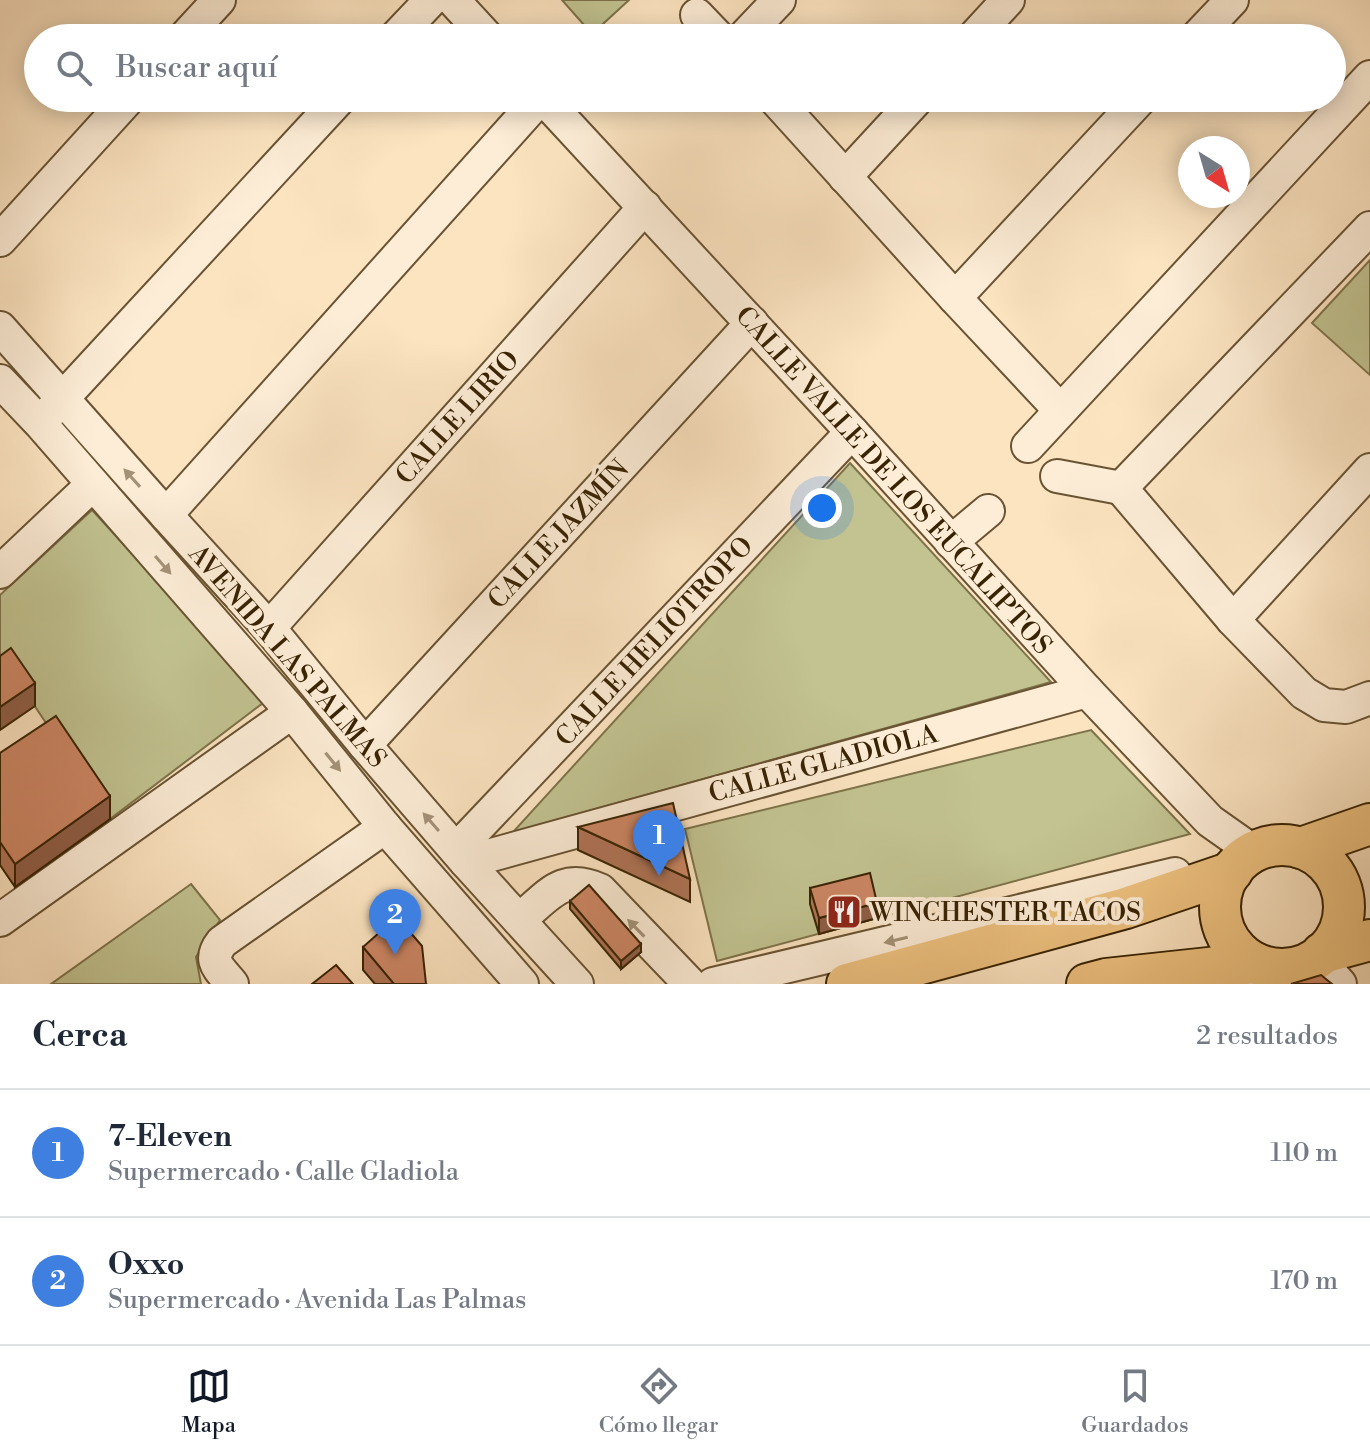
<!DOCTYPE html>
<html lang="es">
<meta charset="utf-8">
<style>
:root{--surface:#fff;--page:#f2f2f3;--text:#1f2937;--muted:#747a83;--line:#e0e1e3;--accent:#111827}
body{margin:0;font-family:"Libre Bodoni",serif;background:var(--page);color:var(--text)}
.compass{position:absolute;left:1178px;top:136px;width:72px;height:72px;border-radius:50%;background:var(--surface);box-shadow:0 4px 20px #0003;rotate:143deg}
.you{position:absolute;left:822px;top:508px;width:28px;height:28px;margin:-20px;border:6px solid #fff;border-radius:50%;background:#1a73e8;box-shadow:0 0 0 12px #1a73e833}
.badge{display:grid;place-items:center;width:52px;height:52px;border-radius:50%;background:var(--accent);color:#fff;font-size:26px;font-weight:700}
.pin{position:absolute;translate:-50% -66px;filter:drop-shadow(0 2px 4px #0008)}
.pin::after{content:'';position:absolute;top:42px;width:28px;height:24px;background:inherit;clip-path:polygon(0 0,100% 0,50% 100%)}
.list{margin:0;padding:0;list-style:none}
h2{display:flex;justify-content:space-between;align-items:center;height:104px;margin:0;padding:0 32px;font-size:34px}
h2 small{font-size:26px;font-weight:400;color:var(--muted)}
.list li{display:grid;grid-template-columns:52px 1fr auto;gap:24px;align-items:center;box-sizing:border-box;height:128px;padding:0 32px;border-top:2px solid var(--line)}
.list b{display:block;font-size:30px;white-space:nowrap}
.list p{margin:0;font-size:26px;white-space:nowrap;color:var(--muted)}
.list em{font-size:26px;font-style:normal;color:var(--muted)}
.icon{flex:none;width:44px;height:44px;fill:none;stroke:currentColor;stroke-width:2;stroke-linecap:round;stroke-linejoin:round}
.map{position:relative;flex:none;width:1370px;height:984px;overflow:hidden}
.search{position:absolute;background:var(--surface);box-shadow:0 4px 20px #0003;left:24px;right:24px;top:24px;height:88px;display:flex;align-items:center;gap:20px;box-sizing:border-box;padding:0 28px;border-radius:44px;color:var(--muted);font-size:30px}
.sheet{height:360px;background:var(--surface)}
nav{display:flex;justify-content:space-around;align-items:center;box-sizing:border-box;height:112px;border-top:2px solid var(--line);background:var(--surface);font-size:22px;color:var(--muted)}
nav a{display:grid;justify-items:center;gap:4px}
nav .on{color:var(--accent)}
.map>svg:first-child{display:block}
.green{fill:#c2c391;stroke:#7d734a;stroke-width:2}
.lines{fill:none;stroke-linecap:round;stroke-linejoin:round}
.minor-casing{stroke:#695332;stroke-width:36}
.major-casing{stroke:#382303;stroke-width:44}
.minor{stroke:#fdedd7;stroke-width:32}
.major{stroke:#eec280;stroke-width:40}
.wall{fill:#af7356;stroke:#382303;stroke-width:2}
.shaded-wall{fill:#8f5e46;stroke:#382303;stroke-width:2}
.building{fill:#cc8664;stroke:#382303;stroke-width:2}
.oneway{fill:#a49278}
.labels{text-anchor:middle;stroke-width:8;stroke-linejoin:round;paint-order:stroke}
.street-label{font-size:26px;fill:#382303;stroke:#fdedd7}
.poi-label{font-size:26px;fill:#382303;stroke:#fdedd7;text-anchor:start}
</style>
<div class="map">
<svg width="1370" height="984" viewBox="0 0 1370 984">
<rect width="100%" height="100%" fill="#fce4c1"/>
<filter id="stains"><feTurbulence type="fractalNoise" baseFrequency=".0025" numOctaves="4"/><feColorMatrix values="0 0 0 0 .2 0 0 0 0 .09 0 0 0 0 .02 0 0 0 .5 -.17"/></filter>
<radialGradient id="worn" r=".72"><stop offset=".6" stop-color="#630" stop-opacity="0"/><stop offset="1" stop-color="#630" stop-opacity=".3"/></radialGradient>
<!-- green -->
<g class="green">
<path d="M562 0H629L592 34Z"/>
<path d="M1370 260V375L1312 323Z"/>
<path d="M850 463 1051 682 513 832Z"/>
<path d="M92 510 267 700 110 819 0 654V595Z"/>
<path d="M1091 730 1190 834 717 961 685 829Z"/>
<path d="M191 884 220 920 196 957 201 984H51Z"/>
</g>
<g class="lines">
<defs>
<g id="minor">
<path d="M453 0 488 38"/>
<path d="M697 15 719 38"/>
<path d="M184 38 219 0"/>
<path d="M395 38 431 0"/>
<path d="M743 38 779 0"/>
<path d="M973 38 1008 0"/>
<path d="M1196 38 1232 0"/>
<path d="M543 98 852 432 1087 691 1210 821 1254 852"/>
<path d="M774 98 955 298 1060 410"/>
<path d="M845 177 918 98"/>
<path d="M0 240 129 98"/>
<path d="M955 298 1141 98"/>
<path d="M0 328 166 515 269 628 365 745 466 862 577 984"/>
<path d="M0 381 40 423 292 712 385 827 522 984"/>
<path d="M49 413 340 98"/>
<path d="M1028 446 1370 77"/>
<path d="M1057 476 1121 488"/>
<path d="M1121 488 1370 228"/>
<path d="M1121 488 1233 620 1304 693 1324 705 1346 707 1370 698"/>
<path d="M166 515 540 98"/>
<path d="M951 542 988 511"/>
<path d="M0 572 93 484"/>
<path d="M1233 620 1370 470"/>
<path d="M269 628 645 207"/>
<path d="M365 745 752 323"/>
<path d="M456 850 852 432"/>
<path d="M466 862 1087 691"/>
<path d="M0 920 292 712"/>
<path d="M519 920C548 897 561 872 600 890L690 984"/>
<path d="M1317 958 1340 984"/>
<path d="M232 984C219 968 207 961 222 942L385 827"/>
<path d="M713 984 1175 874"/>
<path d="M1241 984 1288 969"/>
</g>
<g id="major">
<circle cx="1282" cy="907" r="62"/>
<path d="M1301 848 1370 824"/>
<path d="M1322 953 1370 940"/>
<path d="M847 984 1126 908 1232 872"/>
<path d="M1087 984 1106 979 1255 963"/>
</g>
</defs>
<!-- minor casing -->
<use href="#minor" class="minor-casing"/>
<!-- major casing -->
<use href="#major" class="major-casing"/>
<!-- minor -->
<use href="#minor" class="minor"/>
<!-- major -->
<use href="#major" class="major"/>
</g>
<!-- wall -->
<g class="wall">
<path d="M0 753 110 819 15 887 0 865Z"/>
<path d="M578 827 690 879V902L578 850Z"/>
<path d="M810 888 877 918 819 934 810 904Z"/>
<path d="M570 901 641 952 621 969 570 909Z"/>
<path d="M363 947 426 984H375L363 970Z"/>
</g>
<!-- shaded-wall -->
<g class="shaded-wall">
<path d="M35 683V706L0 730V707Z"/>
<path d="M110 796V819L15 887V864Z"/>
<path d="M877 903V918L819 934V918Z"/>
<path d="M641 944V952L621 969V961Z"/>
</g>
<!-- building -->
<g class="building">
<path d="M11 648 35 683 0 707V656Z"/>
<path d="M56 716 110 796 15 864 0 842V753Z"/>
<path d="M673 803 690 879 578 827Z"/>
<path d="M870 873 877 903 819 918 810 888Z"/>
<path d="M589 885 641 944 621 961 570 901Z"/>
<path d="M397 917 422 946 426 984H394L363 947Z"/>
<path d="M336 965 353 984H312Z"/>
<path d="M1321 975 1332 984H1291Z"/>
</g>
<!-- one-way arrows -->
<defs><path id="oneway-solid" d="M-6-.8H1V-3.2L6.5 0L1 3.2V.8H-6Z" transform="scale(2)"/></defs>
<g class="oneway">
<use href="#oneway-solid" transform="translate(132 478) rotate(-132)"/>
<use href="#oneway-solid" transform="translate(163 565) rotate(49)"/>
<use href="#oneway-solid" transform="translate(333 762) rotate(51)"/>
<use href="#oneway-solid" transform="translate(431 822) rotate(-131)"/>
<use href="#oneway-solid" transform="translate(636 928) rotate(-134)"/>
<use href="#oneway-solid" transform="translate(896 940) rotate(167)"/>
</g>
<!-- icons -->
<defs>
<symbol id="restaurant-square" viewBox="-11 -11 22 22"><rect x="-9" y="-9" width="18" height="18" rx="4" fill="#8f2418" stroke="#fdedd7"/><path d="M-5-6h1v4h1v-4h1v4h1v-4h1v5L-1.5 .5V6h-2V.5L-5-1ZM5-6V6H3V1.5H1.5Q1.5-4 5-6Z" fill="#fff"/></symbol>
</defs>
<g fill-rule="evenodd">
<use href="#restaurant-square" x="824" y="892" width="40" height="40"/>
</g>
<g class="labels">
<!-- street labels -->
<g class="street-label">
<text transform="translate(457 417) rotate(-48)" y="9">CALLE LIRIO</text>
<text transform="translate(894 480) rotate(48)" y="9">CALLE VALLE DE LOS EUCALIPTOS</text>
<text transform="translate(558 534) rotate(-47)" y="9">CALLE JAZMÍN</text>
<text transform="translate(654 641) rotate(-47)" y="9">CALLE HELIOTROPO</text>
<text transform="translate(288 656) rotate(49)" y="9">AVENIDA LAS PALMAS</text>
<text transform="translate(823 763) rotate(-15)" y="9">CALLE GLADIOLA</text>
</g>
<!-- poi labels -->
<g class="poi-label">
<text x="870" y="921">WINCHESTER TACOS</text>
</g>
</g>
<rect width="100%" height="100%" filter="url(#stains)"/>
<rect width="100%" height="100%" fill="url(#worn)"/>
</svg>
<svg class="compass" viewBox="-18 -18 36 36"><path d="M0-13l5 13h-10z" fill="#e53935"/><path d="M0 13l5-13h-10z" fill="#747a83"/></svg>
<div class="you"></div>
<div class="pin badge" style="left:659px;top:876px;background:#3f7fe0">1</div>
<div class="pin badge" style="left:395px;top:955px;background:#3f7fe0">2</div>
<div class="search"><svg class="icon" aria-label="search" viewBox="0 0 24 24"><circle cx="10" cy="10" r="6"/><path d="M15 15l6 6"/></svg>Buscar aquí</div>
</div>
<section class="sheet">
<h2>Cerca<small>2 resultados</small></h2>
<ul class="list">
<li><span class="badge" style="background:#3f7fe0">1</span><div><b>7-Eleven</b><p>Supermercado · Calle Gladiola</p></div><em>110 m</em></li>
<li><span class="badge" style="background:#3f7fe0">2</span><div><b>Oxxo</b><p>Supermercado · Avenida Las Palmas</p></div><em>170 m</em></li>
</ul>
</section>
<nav>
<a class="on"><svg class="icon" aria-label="map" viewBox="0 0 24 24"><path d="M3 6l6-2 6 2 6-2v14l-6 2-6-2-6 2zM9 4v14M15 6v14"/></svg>Mapa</a>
<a><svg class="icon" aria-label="directions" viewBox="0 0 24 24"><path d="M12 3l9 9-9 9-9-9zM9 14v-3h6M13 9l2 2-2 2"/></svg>Cómo llegar</a>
<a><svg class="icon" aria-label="saved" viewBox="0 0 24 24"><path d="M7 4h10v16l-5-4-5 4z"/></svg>Guardados</a>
</nav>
